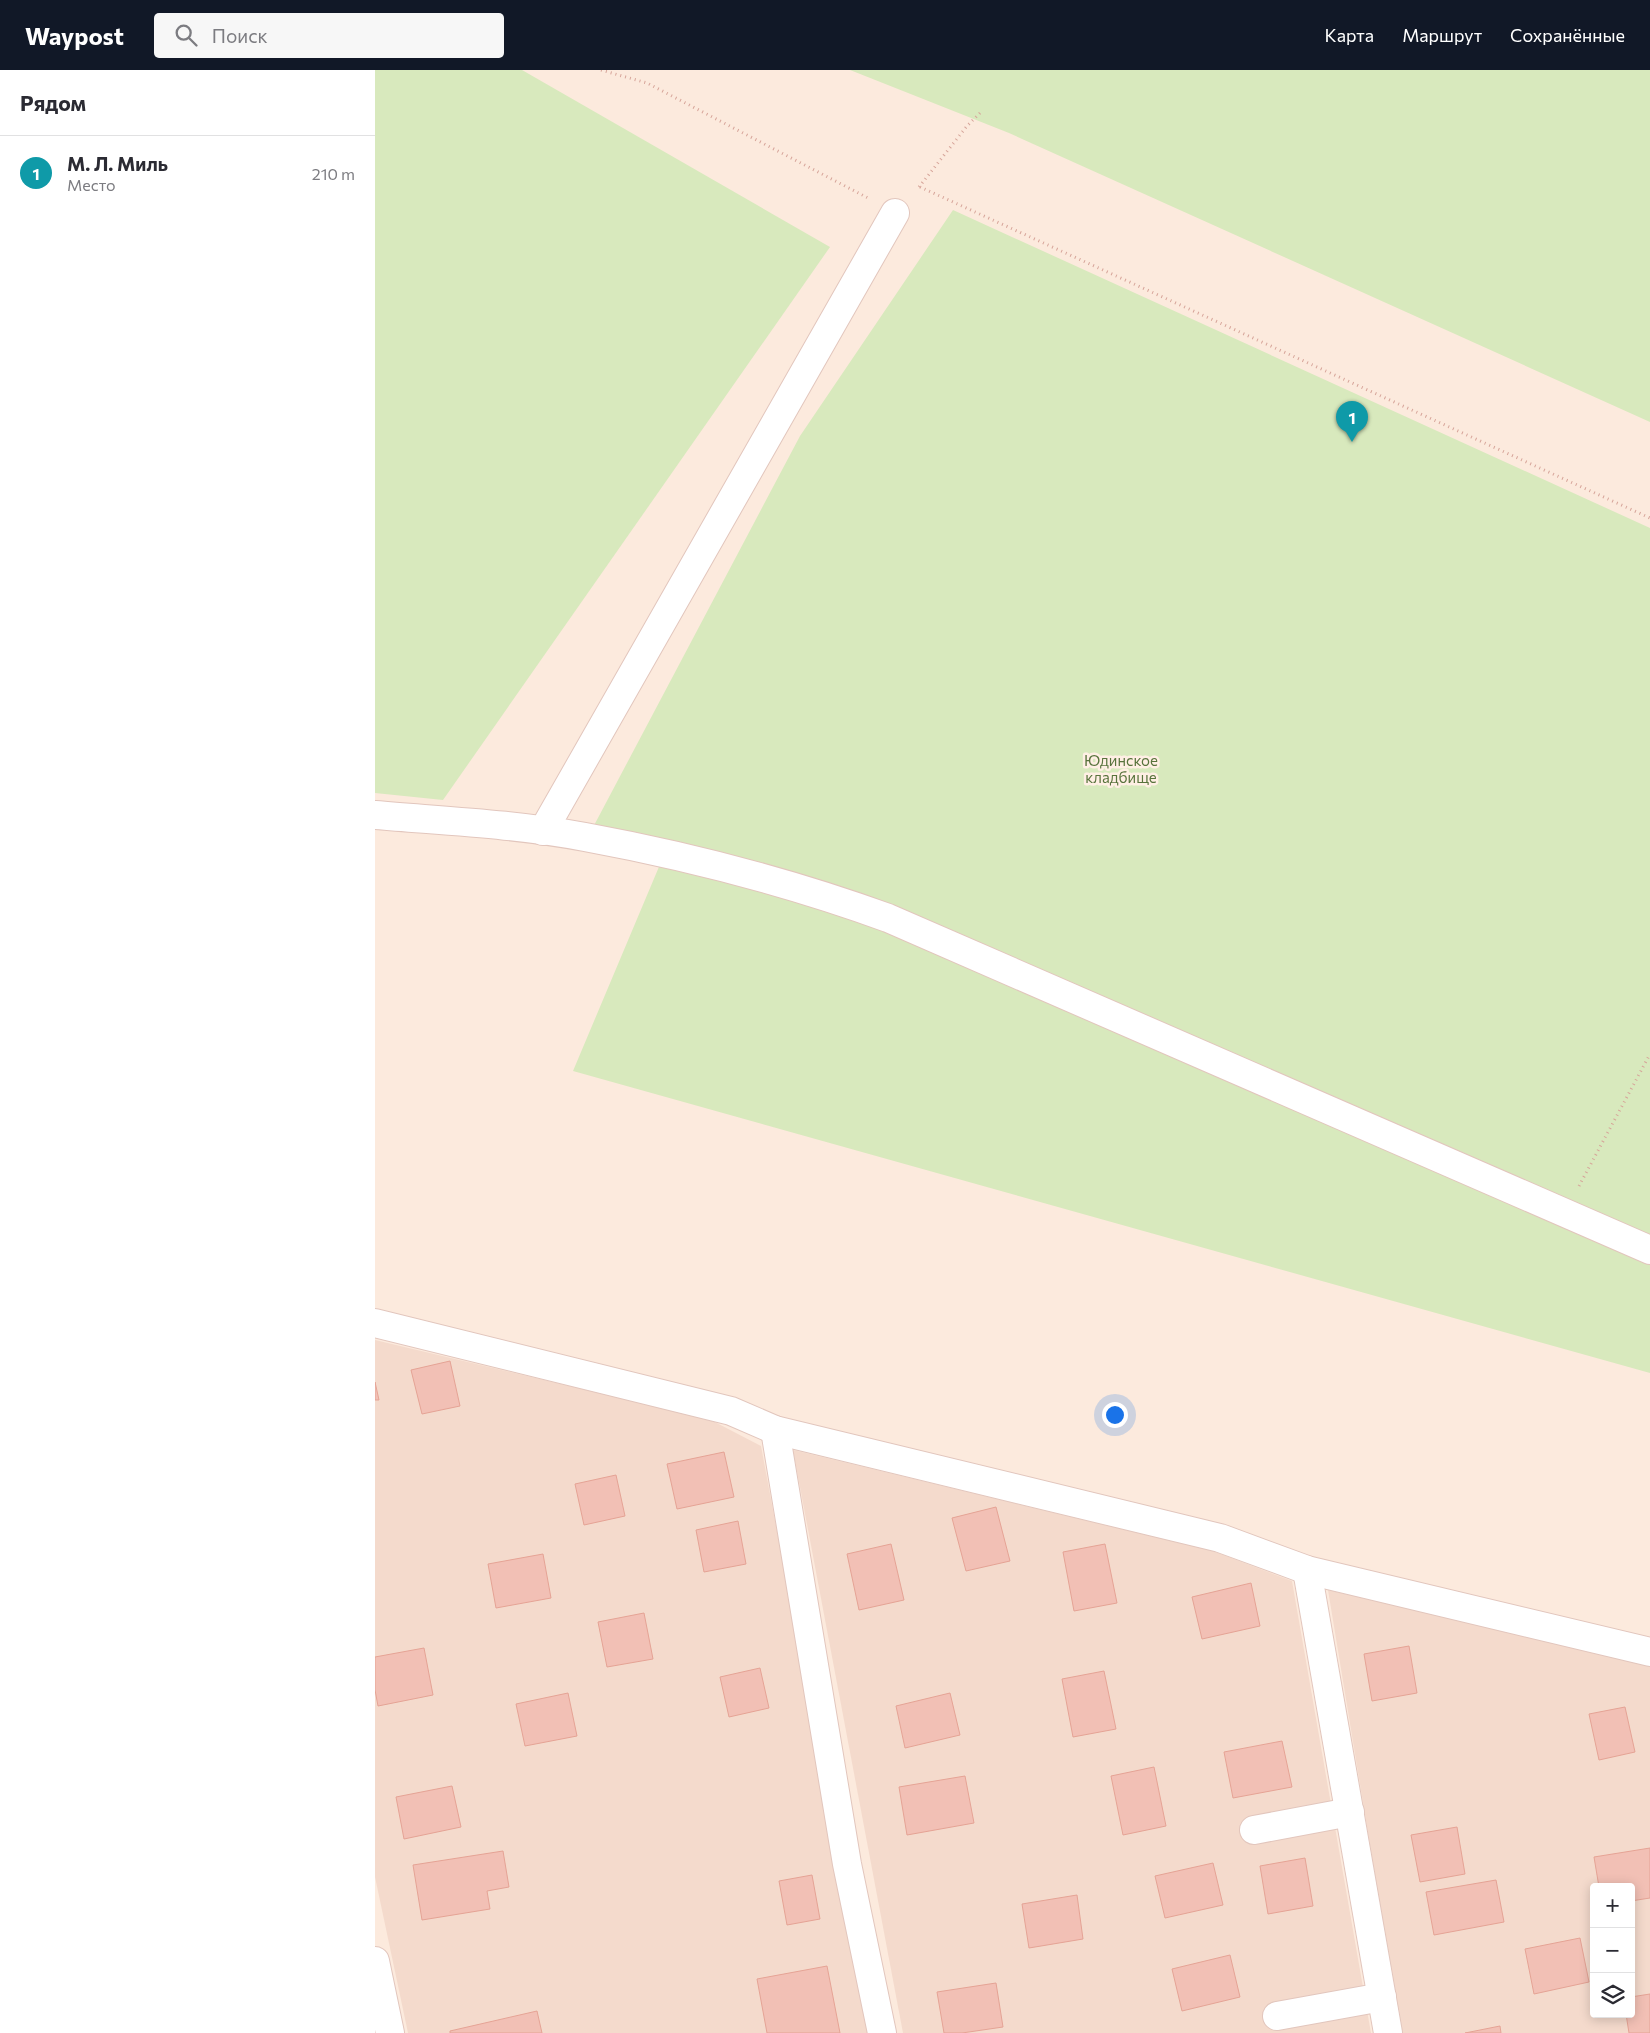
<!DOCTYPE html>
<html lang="ru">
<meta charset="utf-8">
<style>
:root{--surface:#fff;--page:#f7f7f7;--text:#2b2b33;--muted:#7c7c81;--line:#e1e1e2;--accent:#111827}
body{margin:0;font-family:Commissioner,sans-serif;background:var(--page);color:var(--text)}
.controls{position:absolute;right:15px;bottom:15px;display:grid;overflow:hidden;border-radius:5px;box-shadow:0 2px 12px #0003}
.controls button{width:45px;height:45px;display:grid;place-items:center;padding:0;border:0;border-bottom:1px solid var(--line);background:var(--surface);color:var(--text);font:25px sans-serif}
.you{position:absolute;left:739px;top:1344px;width:18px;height:18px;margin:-12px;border:4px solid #fff;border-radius:50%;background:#1a73e8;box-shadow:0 0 0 8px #1a73e833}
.badge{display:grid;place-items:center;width:32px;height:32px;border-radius:50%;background:var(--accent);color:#fff;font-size:16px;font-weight:700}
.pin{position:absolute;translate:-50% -41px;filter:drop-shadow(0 1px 2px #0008)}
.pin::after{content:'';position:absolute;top:26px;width:18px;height:15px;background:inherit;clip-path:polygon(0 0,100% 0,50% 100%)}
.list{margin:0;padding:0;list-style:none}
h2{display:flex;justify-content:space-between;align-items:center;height:65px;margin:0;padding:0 20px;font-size:21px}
h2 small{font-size:16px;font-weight:400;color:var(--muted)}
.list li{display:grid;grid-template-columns:32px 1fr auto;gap:15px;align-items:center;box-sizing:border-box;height:75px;padding:0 20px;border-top:1px solid var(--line)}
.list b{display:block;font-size:19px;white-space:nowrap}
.list p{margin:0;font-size:16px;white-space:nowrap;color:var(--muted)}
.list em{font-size:16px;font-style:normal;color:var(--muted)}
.icon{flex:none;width:28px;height:28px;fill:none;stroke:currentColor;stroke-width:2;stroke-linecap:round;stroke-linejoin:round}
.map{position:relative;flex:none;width:1275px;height:1963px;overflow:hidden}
header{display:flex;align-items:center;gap:30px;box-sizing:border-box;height:70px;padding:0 25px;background:var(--accent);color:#fff}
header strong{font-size:24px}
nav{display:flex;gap:28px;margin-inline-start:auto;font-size:18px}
.search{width:350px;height:45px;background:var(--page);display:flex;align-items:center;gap:12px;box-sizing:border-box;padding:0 18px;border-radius:5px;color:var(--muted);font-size:19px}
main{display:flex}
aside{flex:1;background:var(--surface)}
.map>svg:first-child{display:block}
.residential{fill:#f4dacc;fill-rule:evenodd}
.green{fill:#d8e9bd}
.building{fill:#f2c0b5;stroke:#e5a395}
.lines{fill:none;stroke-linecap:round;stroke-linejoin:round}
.minor-casing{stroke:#e2c6bd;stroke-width:30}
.path{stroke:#d6a499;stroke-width:3;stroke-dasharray:1 4;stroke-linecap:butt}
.minor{stroke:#fff;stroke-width:28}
.labels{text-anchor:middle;stroke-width:5;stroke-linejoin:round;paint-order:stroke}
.park-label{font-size:15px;fill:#58733c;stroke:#ffefe4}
</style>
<header>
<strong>Waypost</strong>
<div class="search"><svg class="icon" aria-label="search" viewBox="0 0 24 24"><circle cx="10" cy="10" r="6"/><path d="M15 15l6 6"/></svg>Поиск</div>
<nav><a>Карта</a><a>Маршрут</a><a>Сохранённые</a></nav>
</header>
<main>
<aside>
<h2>Рядом<small></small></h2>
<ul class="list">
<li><span class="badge" style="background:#0f9aa8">1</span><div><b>М. Л. Миль</b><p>Место</p></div><em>210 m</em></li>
</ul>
</aside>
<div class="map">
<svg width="1275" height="1963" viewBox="0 0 1275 1963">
<rect width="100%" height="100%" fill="#fceadd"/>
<!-- residential -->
<g class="residential">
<path d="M0 1270 334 1349 386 1376 496 1963H33L0 1807Z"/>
<path d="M418 1380 838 1481 917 1511 996 1963H528Z"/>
<path d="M953 1520 1275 1595V1963H1026ZM1219 1817H1256V1944H1219Z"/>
</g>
<!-- green -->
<g class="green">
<path d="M0 0H147L455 177 68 730 0 723Z"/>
<path d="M475 0H1275V352L634 63Z"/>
<path d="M578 140 1275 458V1303L198 1001 286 792 206 780 425 366Z"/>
</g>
<!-- building -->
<g class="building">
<path d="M75 1291 85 1336 47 1344 36 1300Z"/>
<path d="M0 1312 4 1330H0Z"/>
<path d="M349 1382 359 1427 302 1439 292 1394Z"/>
<path d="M241 1405 250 1446 209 1455 200 1414Z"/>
<path d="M621 1437 635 1491 591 1501 577 1448Z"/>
<path d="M363 1451 371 1494 329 1502 321 1460Z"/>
<path d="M516 1474 529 1530 484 1540 472 1484Z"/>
<path d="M730 1474 742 1533 699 1541 688 1482Z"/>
<path d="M168 1484 176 1528 121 1538 113 1494Z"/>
<path d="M876 1513 885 1556 827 1569 817 1527Z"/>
<path d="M269 1543 278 1589 232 1597 223 1552Z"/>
<path d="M1034 1576 1042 1623 997 1631 989 1584Z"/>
<path d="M49 1578 58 1625 3 1636 0 1620V1587Z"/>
<path d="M385 1598 394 1638 354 1647 345 1607Z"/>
<path d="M729 1601 741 1659 698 1667 687 1609Z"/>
<path d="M193 1623 202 1666 150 1676 141 1634Z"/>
<path d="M575 1623 585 1665 530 1678 521 1636Z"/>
<path d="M1250 1637 1260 1682 1224 1690 1214 1644Z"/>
<path d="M907 1671 917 1717 858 1728 849 1682Z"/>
<path d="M779 1697 791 1756 748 1765 736 1706Z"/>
<path d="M590 1706 599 1753 532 1765 524 1717Z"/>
<path d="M77 1716 86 1757 29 1769 21 1727Z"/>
<path d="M1082 1757 1090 1804 1045 1812 1036 1765Z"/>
<path d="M1275 1778V1828L1256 1831V1817H1224L1219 1787Z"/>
<path d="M128 1781 134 1817 112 1821 115 1839 47 1850 38 1795Z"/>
<path d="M930 1788 938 1836 893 1844 885 1796Z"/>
<path d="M838 1793 848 1835 790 1848 780 1806Z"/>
<path d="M437 1805 445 1849 412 1855 404 1811Z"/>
<path d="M1121 1810 1129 1852 1059 1865 1051 1822Z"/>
<path d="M702 1825 708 1869 654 1878 647 1834Z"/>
<path d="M1205 1868 1214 1912 1159 1924 1150 1879Z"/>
<path d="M855 1885 865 1927 807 1941 797 1899Z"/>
<path d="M452 1896 465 1963H392L382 1909Z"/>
<path d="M621 1913 628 1957 587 1963H569L562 1922Z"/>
<path d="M1275 1924V1963H1254L1251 1944H1256V1927Z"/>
<path d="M162 1941 167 1963H75V1961Z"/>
<path d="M1125 1956 1126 1963H1090Z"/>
</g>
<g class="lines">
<defs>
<g id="minor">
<path d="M0 745C70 751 141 754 210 767 313 786 414 812 513 848L1275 1180"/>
<path d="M168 761 520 143"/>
<path d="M0 1253 356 1341 400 1360 845 1468 932 1500 1275 1582"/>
<path d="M400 1360 472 1794 507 1963"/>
<path d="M932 1500 1013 1963"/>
<path d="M879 1760 975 1742"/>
<path d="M0 1891 15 1963"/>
<path d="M902 1946 1007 1927"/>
</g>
</defs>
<!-- minor casing -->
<use href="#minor" class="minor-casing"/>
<!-- path -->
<g class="path">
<path d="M226 0 272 13 495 129"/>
<path d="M544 117 592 56 605 43"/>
<path d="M545 117 1275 448"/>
<path d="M1204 1116 1275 984"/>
</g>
<!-- minor -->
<use href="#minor" class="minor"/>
</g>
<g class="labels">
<!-- park labels -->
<g class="park-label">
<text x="746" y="696">Юдинское<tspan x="746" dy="17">кладбище</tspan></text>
</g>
</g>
</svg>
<div class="controls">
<button>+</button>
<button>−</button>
<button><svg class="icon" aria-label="layers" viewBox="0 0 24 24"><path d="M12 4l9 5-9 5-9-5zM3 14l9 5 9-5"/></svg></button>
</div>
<div class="you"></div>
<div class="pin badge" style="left:977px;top:372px;background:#0f9aa8">1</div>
</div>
</main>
